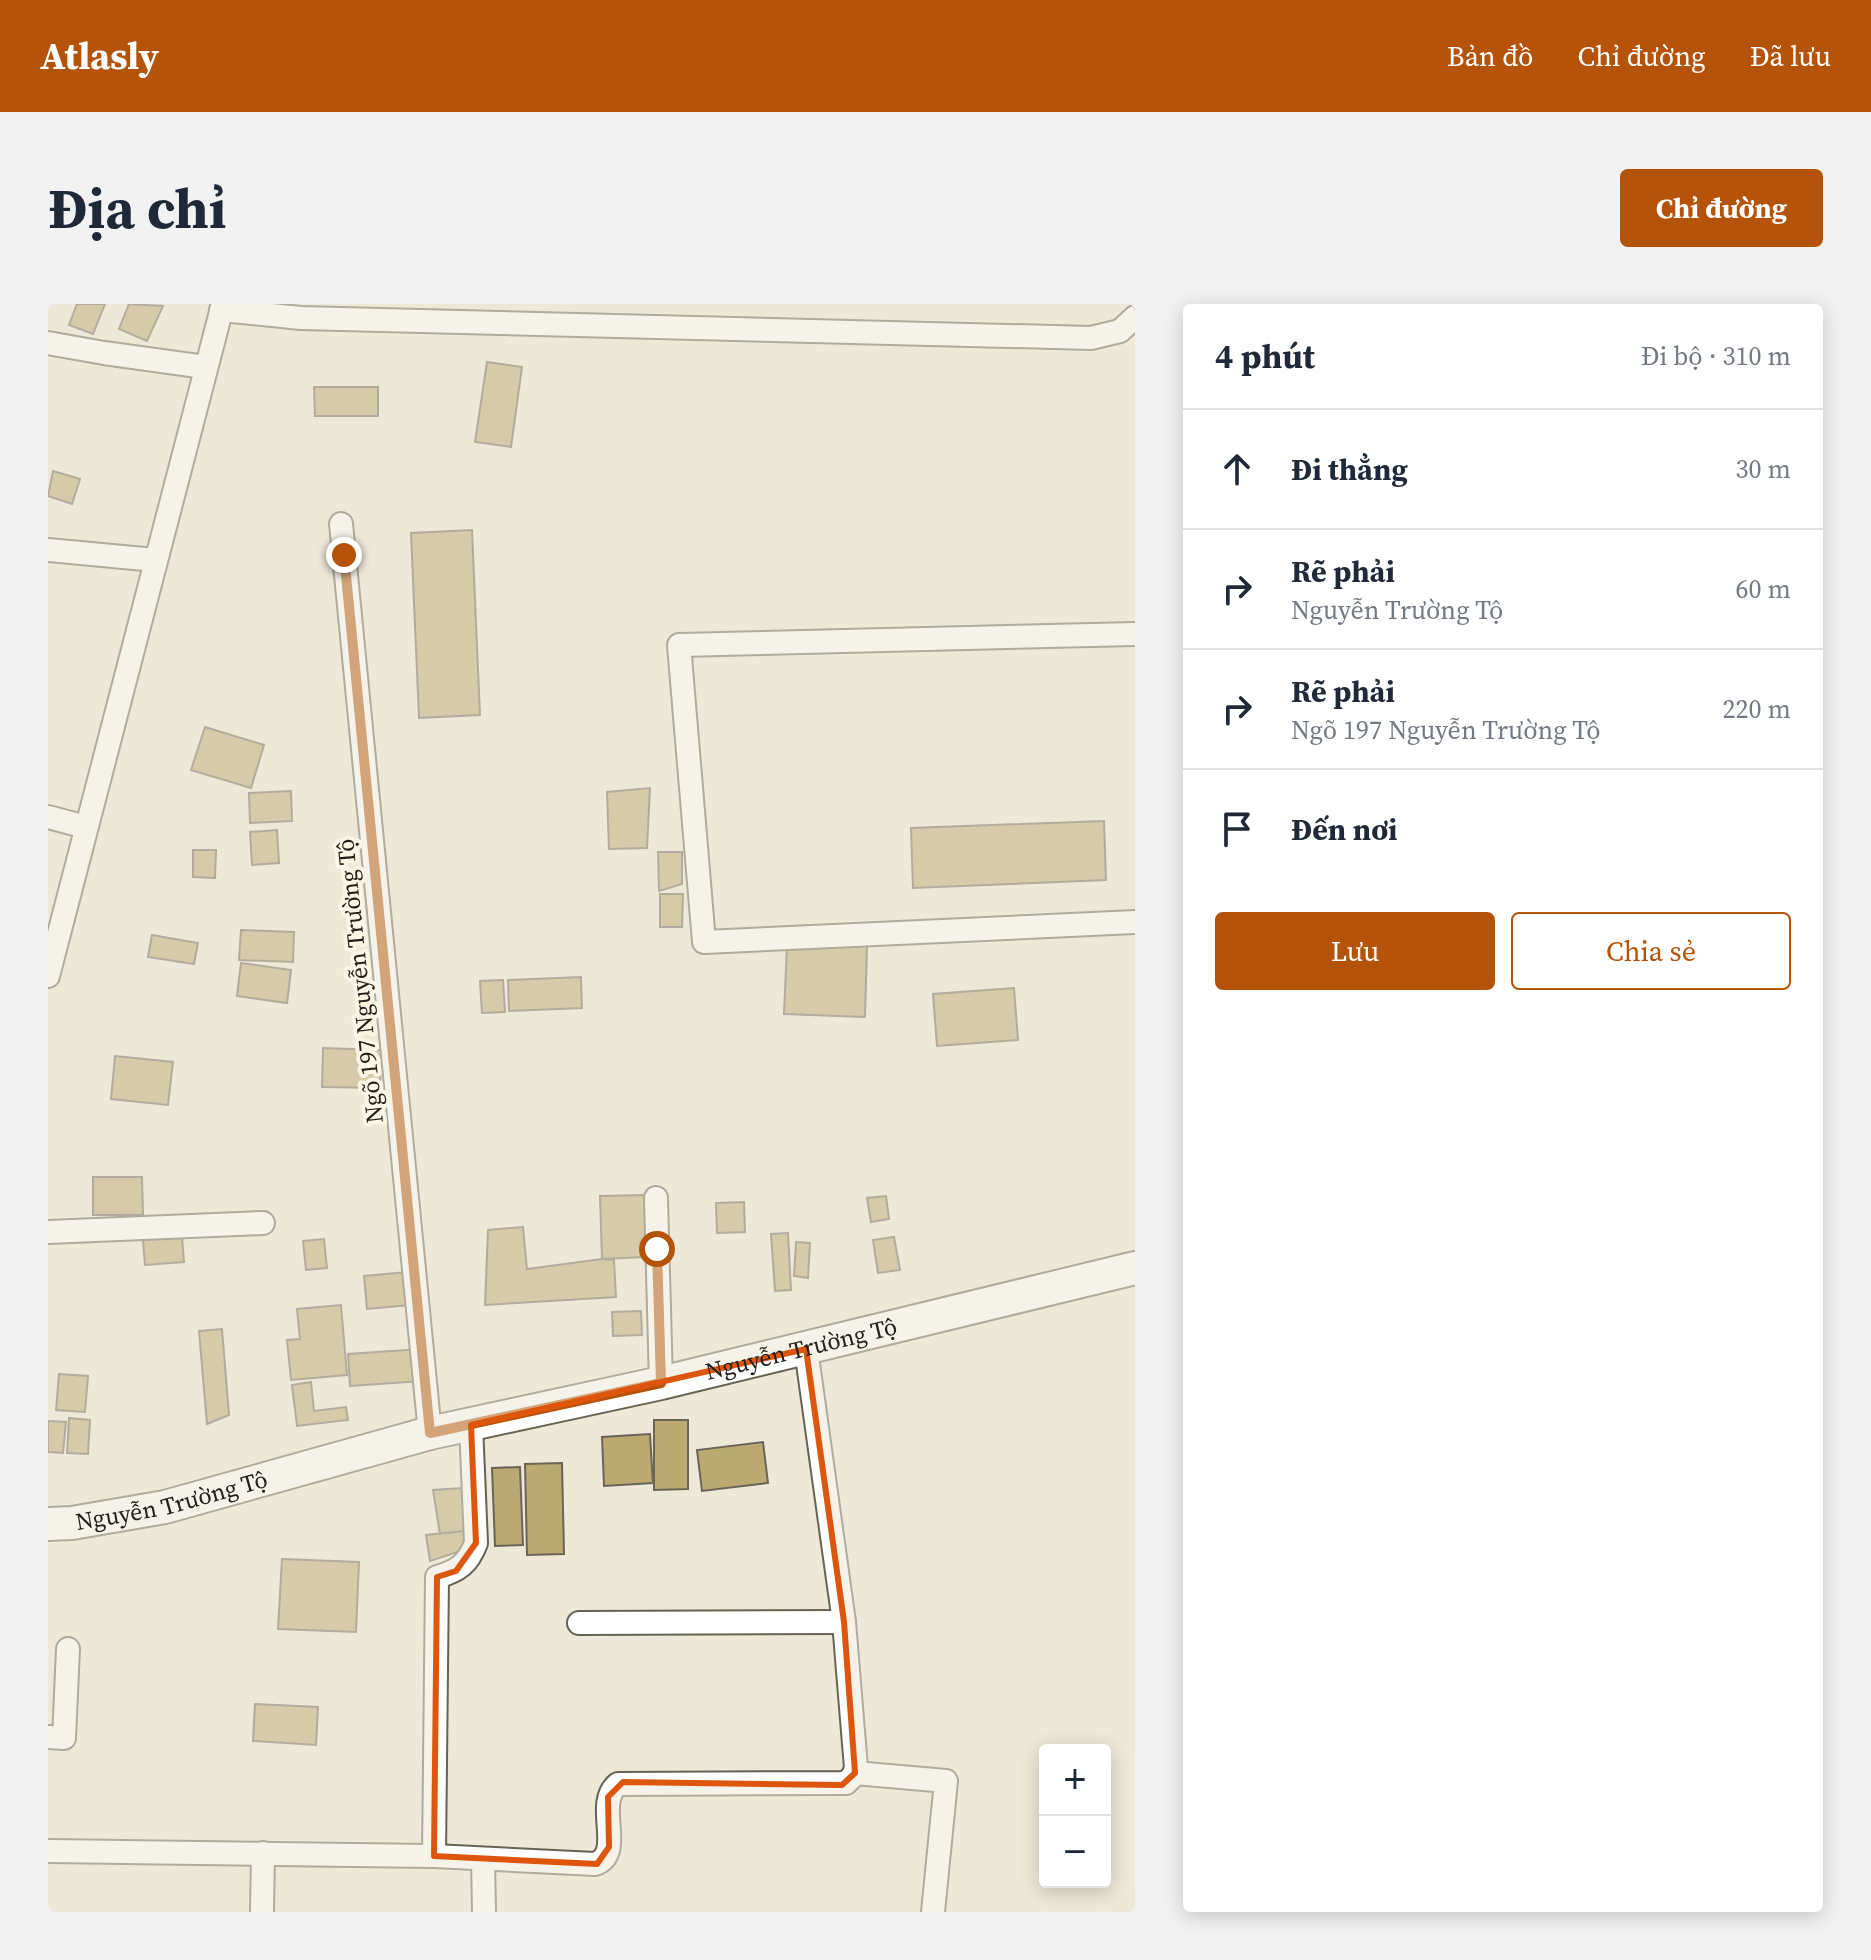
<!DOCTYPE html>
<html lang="vi">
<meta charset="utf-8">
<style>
:root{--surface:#fff;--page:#f2f2f3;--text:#1f2937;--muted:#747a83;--line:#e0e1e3;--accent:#b45309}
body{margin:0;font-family:"Source Serif 4",serif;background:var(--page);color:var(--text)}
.controls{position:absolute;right:24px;bottom:24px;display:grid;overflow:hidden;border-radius:8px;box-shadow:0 4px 20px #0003}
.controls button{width:72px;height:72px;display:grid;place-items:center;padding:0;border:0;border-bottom:2px solid var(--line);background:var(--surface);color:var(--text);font:40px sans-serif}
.stop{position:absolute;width:24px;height:24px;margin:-18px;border:6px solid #b45309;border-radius:50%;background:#fff}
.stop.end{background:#b45309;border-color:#fff;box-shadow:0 2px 8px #0008}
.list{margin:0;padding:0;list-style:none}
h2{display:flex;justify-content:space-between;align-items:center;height:104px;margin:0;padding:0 32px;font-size:34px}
h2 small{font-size:26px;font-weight:400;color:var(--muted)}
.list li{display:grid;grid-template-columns:52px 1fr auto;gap:24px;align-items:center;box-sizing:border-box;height:120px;padding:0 32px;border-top:2px solid var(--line)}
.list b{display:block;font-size:30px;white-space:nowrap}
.list p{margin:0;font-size:26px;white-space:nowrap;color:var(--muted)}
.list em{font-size:26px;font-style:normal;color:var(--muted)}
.actions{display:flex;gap:16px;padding:24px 32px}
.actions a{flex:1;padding:18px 0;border:2px solid var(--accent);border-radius:8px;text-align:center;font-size:28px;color:var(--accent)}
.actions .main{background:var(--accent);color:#fff}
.icon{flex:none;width:44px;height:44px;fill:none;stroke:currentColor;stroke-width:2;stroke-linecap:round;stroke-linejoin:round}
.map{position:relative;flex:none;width:1087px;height:1608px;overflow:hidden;border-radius:8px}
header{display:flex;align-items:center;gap:48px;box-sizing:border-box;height:112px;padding:0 40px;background:var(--accent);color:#fff}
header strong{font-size:38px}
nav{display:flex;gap:44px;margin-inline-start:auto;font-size:28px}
.intro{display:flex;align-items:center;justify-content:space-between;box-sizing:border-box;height:192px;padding:0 48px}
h1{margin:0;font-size:56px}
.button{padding:20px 36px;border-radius:8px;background:var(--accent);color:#fff;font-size:28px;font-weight:700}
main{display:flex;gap:48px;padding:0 48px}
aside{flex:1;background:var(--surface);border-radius:8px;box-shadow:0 4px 20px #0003}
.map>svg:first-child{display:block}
.building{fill:#baa971;stroke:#6a6556;stroke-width:2}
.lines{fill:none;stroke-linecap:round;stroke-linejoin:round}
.street-casing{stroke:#676354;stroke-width:26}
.secondary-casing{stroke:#676354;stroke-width:36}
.street{stroke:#fff;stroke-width:22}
.secondary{stroke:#fff;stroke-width:32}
.route{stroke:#b45309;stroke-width:10}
.marked{fill:none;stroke:#de560d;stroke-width:6;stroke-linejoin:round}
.labels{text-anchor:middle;stroke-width:8;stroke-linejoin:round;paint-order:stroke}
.street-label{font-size:24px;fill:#222019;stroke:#faf5e4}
</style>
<header>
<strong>Atlasly</strong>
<nav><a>Bản đồ</a><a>Chỉ đường</a><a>Đã lưu</a></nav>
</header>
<div class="intro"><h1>Địa chỉ</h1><a class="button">Chỉ đường</a></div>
<main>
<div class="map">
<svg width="1087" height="1608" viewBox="0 0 1087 1608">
<rect width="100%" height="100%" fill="#ede8d7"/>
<!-- building -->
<g class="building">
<path d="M29 0H57L45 30 21 21Z"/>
<path d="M81 0 115 2 99 37 71 25Z"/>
<path d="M439 58 474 63 463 143 427 138Z"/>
<path d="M266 83H330V112H267Z"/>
<path d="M5 167 32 175 24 200 0 192Z"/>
<path d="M424 226 432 411 371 414 363 229Z"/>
<path d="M157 423 216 441 203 484 143 466Z"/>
<path d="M602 484 599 544 561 545 559 488Z"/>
<path d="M243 487 244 517 202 519 201 489Z"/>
<path d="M1056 517 1058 576 865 584 863 524Z"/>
<path d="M229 526 231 559 204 561 202 528Z"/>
<path d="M145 546H168L167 574 145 573Z"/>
<path d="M610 548H634V580L611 587Z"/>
<path d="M612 590H635L634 623H612Z"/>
<path d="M193 626 246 628 245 658 191 656Z"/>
<path d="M104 631 150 639 146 660 100 653Z"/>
<path d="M739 641 819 642 817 713 736 710Z"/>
<path d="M193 659 243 666 239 699 189 692Z"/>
<path d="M533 673 534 704 461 707 460 676Z"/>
<path d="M455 676 457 708 434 709 432 677Z"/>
<path d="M966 684 970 736 889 742 885 690Z"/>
<path d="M275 744 333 746 332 784 274 783Z"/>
<path d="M67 752 125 758 120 801 63 795Z"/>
<path d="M45 873H94L95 911H45Z"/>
<path d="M596 891 598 953 554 955 552 892Z"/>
<path d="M838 892 841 915 823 918 819 894Z"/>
<path d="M696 898 697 928 669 929 668 899Z"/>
<path d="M475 923 479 965 554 955 566 956 568 993 437 1001 440 926Z"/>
<path d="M740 929 743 986 727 987 723 930Z"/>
<path d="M134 933 136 958 97 961 95 936Z"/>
<path d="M846 933 852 966 830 969 825 936Z"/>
<path d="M276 935 279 964 258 966 255 937Z"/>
<path d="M748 938 762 939 760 974 746 972Z"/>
<path d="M359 968 362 1001 319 1005 316 972Z"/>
<path d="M293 1001 299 1071 243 1076 239 1036 252 1035 249 1005Z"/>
<path d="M593 1007 594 1031 565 1032 564 1008Z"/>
<path d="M174 1025 181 1111 159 1120 151 1027Z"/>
<path d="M373 1045 375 1077 302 1082 300 1050Z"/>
<path d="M11 1070 40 1072 37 1108 8 1106Z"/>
<path d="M263 1078 266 1107 298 1103 300 1116 249 1122 244 1081Z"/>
<path d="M21 1114 42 1116 40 1150 19 1149Z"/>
<path d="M606 1116H640V1185L606 1186Z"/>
<path d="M0 1117 18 1118 15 1149 0 1148Z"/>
<path d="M602 1130 605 1179 556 1182 554 1133Z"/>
<path d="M715 1138 720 1179 654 1187 649 1146Z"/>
<path d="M514 1159 516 1250 479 1251 477 1160Z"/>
<path d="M472 1163 475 1241 447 1242 444 1164Z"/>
<path d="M414 1184 417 1227 392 1230 385 1186Z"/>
<path d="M417 1227 419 1238 416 1246 382 1257 378 1231Z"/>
<path d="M234 1255 311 1258 308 1328 230 1325Z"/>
<path d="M207 1400 270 1403 268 1441 205 1437Z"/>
</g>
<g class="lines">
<defs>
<g id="street">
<path d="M173 6 253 14 1043 34 1072 27 1087 13"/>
<path d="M0 39 56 49 157 63"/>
<path d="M293 220 382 1129"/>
<path d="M0 246 107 256"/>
<path d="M1087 330 631 341 656 638 1087 618"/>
<path d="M0 513 38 523"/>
<path d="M0 672 175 0"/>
<path d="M608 894 613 1079"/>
<path d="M0 928 215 919"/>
<path d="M531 1319 796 1318"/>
<path d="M0 1433 16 1434 20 1345"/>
<path d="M807 1469 898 1477 885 1608"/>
<path d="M0 1547 386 1552 547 1560C578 1549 545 1500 570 1480L798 1479 805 1472 808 1464 796 1318 758 1045"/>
<path d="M386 1552 389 1273C410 1267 420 1260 428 1239L423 1121"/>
<path d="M435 1556 436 1608"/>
<path d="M214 1608 215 1549"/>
</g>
<g id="secondary">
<path id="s1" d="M0 1220 24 1219 117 1203 382 1129 613 1079 1087 964"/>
</g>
</defs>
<!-- street casing -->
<use href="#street" class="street-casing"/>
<!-- secondary casing -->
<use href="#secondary" class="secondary-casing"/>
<!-- street -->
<use href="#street" class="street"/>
<!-- secondary -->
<use href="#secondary" class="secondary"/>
</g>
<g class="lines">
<!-- route -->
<path class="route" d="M296 251 382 1129 613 1079 609 945"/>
</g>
<!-- marked area -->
<path d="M0 0H1087V1608H0ZM758 1045 796 1318 807 1469 794 1481 575 1478 560 1493 561 1543 549 1560 386 1552 389 1273 408 1267 428 1239 423 1121Z" fill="#ede8d7" fill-opacity=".55" fill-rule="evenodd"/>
<path class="marked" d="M758 1045 796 1318 807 1469 794 1481 575 1478 560 1493 561 1543 549 1560 386 1552 389 1273 408 1267 428 1239 423 1121Z"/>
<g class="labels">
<!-- street labels -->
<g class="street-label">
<text transform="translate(312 677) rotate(-96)" y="8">Ngõ 197 Nguyễn Trường Tộ</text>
<text dy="8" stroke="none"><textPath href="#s1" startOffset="774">Nguyễn Trường Tộ</textPath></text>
<text dy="8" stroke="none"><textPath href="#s1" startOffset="126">Nguyễn Trường Tộ</textPath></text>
</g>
</g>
</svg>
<div class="controls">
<button>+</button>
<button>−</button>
</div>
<div class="stop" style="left:609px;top:945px"></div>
<div class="stop end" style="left:296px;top:251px"></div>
</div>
<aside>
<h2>4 phút<small>Đi bộ · 310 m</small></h2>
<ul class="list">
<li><svg class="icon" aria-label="ahead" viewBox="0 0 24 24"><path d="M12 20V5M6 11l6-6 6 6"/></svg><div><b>Đi thẳng</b></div><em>30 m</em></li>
<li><svg class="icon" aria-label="right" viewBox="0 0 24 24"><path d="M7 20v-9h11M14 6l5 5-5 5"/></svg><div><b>Rẽ phải</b><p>Nguyễn Trường Tộ</p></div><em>60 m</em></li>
<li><svg class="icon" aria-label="right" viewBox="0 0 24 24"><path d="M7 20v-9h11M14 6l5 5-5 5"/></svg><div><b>Rẽ phải</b><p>Ngõ 197 Nguyễn Trường Tộ</p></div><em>220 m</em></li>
<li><svg class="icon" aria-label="arrive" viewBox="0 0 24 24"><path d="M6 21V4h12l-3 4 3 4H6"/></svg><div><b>Đến nơi</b></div></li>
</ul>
<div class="actions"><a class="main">Lưu</a><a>Chia sẻ</a></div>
</aside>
</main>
